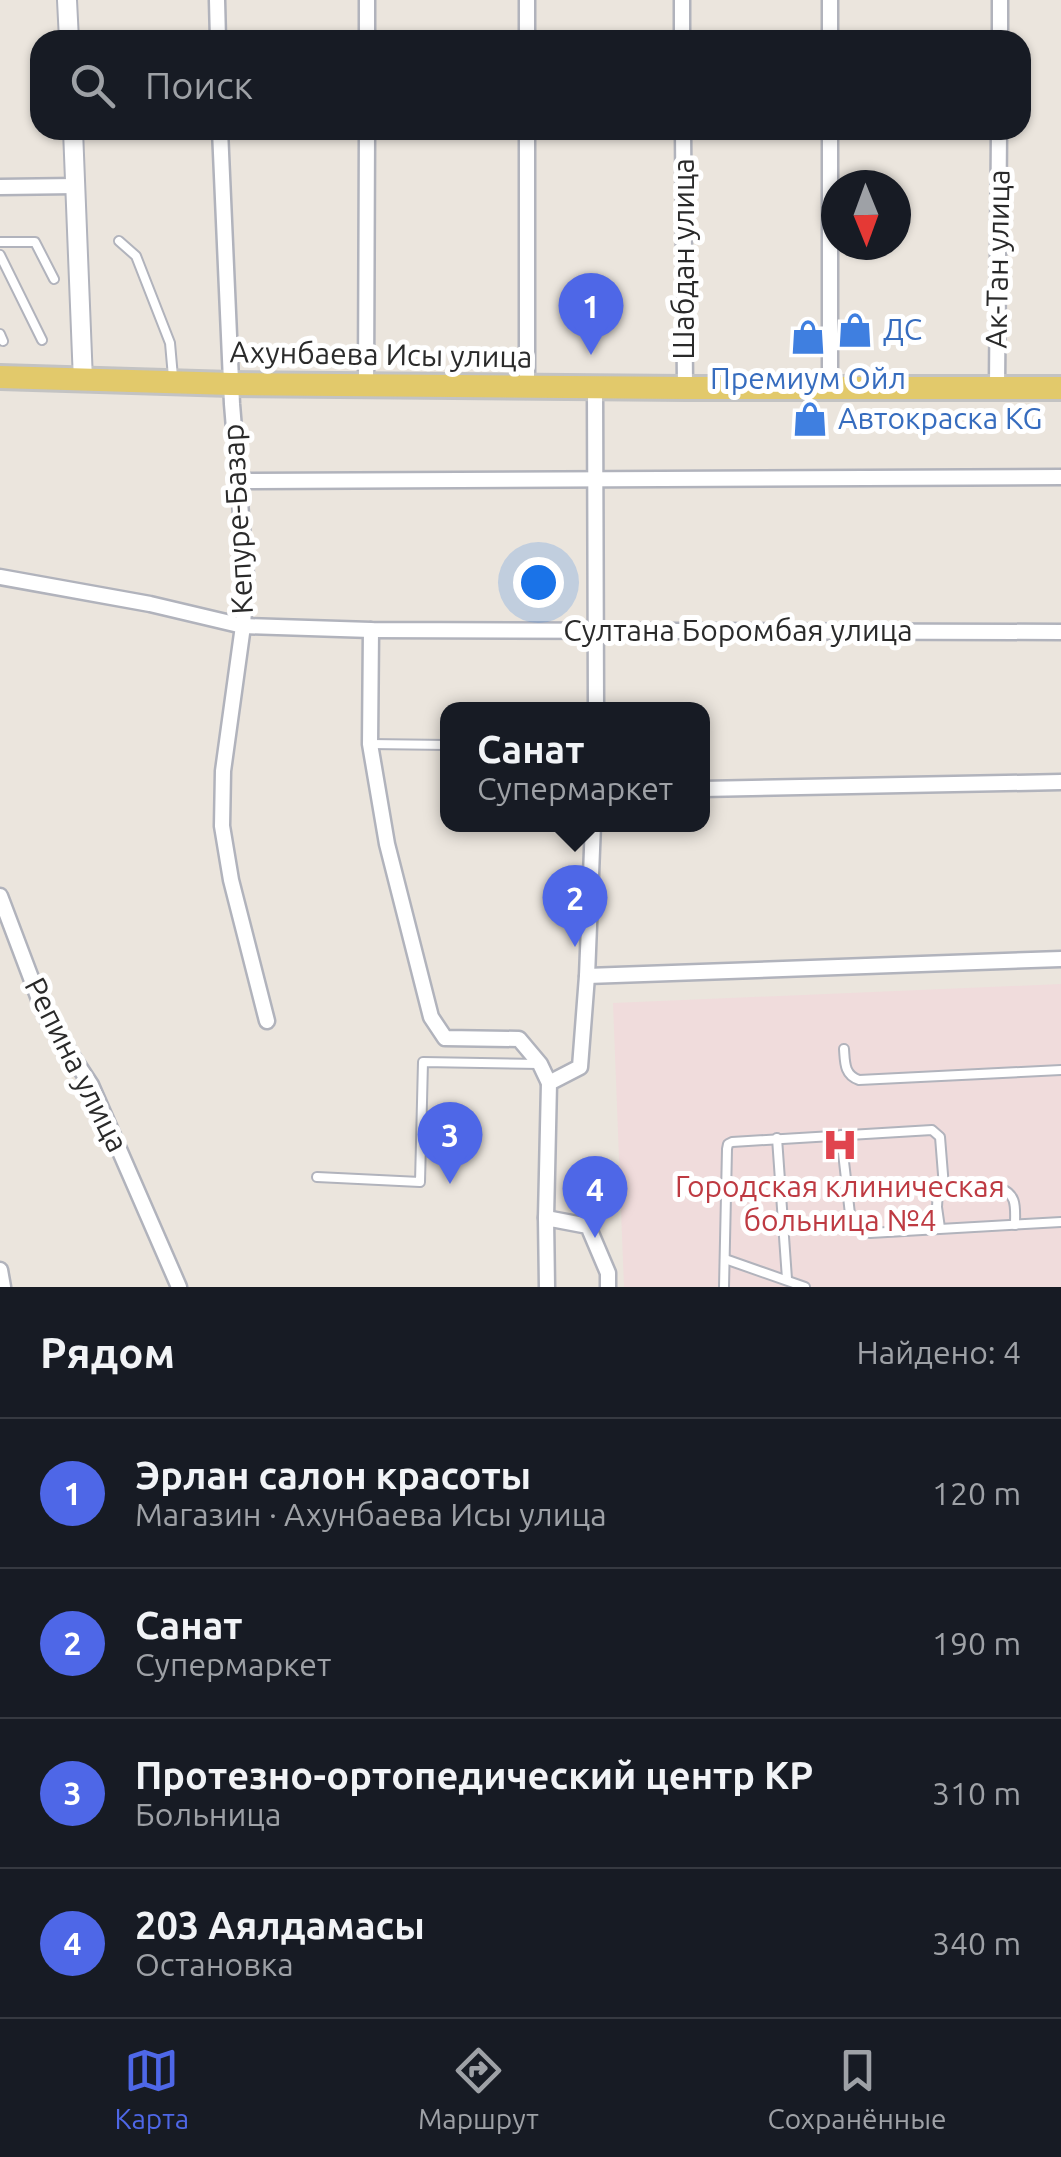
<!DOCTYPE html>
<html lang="ru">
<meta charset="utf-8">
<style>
:root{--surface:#171b24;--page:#242831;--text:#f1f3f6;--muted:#9ea1a6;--line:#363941;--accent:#4e67e7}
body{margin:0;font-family:Ubuntu,sans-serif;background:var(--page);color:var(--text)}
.compass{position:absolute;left:821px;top:170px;width:90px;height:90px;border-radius:50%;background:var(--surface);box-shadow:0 2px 8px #0004;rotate:179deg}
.you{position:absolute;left:538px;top:582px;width:35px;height:35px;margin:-25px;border:8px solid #fff;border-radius:50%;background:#1a73e8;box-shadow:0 0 0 15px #1a73e833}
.badge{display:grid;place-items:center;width:65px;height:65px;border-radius:50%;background:var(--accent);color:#fff;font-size:32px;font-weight:700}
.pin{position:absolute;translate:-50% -82px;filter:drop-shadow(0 2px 5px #0008)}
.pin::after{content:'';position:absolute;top:52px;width:35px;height:30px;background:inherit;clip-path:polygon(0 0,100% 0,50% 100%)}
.popup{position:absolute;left:440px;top:702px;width:270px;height:130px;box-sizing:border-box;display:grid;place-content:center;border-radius:20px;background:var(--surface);filter:drop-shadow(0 2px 8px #0005);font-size:32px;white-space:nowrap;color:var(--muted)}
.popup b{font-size:38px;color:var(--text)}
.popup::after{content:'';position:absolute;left:50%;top:100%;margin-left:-20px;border:20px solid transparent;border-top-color:var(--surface)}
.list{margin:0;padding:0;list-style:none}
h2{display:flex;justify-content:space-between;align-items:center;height:130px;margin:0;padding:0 40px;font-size:42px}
h2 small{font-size:32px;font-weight:400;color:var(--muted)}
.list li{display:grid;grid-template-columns:65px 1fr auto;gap:30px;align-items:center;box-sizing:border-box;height:150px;padding:0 40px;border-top:2px solid var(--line)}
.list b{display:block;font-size:38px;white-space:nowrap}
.list p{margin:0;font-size:32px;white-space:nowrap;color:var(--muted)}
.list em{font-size:32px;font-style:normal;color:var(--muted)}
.icon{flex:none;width:55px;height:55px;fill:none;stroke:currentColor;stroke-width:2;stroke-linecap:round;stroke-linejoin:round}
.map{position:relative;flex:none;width:1061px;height:1287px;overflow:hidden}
.search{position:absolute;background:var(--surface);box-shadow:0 2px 8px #0004;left:30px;right:30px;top:30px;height:110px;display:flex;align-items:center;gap:25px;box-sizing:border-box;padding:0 35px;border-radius:30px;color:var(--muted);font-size:38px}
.sheet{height:730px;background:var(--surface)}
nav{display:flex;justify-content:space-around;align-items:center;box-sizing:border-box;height:140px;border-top:2px solid var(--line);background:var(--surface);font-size:28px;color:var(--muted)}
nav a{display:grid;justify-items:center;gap:5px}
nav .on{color:var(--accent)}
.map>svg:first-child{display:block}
.medical{fill:#f0dcdc}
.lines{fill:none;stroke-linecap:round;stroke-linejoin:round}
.service-casing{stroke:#b1b3bc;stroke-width:12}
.minor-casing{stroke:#b1b3bc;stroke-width:19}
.tertiary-casing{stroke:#b1b3bc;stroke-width:22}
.primary-casing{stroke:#c3c3c3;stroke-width:28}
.service{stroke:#fff;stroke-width:8}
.minor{stroke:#fff;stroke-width:14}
.tertiary{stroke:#fff;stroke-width:18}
.primary{stroke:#e2c96b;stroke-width:22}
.labels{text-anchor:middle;stroke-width:10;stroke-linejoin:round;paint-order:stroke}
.street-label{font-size:30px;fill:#2a2a2a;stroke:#fff}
.shop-label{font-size:30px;fill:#366cbe;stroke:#fff;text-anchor:start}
.health-label{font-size:30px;fill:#be3a42;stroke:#fff}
</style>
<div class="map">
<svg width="1061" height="1287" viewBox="0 0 1061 1287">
<rect width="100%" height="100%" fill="#ebe5dd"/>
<!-- medical -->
<path class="medical" d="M1061 984V1287H624L613 1003Z"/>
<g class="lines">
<defs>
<g id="service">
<path d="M119 241 136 256 170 343 173 377"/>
<path d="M0 242H35L54 279"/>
<path d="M0 255 42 340"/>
<path d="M0 334 3 341"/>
<path d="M370 744 448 745"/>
<path d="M844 1049C845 1062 844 1075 859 1080L1061 1070"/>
<path d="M841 1135 851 1223 857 1230 870 1233 1061 1222"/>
<path d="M777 1138 787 1279"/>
<path d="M317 1177 420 1182 423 1062 540 1064"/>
<path d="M940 1228 937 1207 938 1190 944 1187 999 1188C1018 1194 1015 1208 1015 1225"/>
<path d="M725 1259 805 1287"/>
<path d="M724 1287 727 1149 728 1144 732 1142 932 1130 940 1137 944 1187"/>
</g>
<g id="minor">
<path d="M217 0 218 40"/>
<path d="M527 0V40"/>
<path d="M682 0V40"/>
<path d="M367 40V0"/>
<path d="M830 40V0"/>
<path d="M1000 40V0"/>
<path d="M220 130 232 404 246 576 243 626 223 771 222 826 231 880 267 1021"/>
<path d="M527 130V387"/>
<path d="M683 130 685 388"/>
<path d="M830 130V389"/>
<path d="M0 187 76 186"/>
<path d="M366 385 367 130"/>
<path d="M595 387 596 710"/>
<path d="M997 388 999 130"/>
<path d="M237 481 1061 477"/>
<path d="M0 577 150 604 243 626 371 630 1061 632"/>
<path d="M371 630 370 744 387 844 431 1017 445 1038 519 1039 540 1064 549 1083"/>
<path d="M702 789 1061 782"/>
<path d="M0 896 45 1015 91 1085 179 1287"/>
<path d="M587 976 1061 959"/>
<path d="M546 1218 549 1083 580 1067 587 976 593 824"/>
<path d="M0 1270 3 1287"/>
<path d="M547 1287 546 1218 588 1226 608 1273V1287"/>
</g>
<g id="tertiary">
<path d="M67 0 69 40"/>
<path d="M73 130 83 381"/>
</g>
<path id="primary" d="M0 377 231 384 685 388H1061"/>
</defs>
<!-- service casing -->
<use href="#service" class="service-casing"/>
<!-- minor casing -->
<use href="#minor" class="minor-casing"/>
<!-- tertiary casing -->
<use href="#tertiary" class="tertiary-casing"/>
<!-- primary casing -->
<use href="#primary" class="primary-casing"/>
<!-- service -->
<use href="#service" class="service"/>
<!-- minor -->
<use href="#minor" class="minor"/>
<!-- tertiary -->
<use href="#tertiary" class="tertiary"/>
<!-- primary -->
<use href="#primary" class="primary"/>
</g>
<!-- icons -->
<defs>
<symbol id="shop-bare" viewBox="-9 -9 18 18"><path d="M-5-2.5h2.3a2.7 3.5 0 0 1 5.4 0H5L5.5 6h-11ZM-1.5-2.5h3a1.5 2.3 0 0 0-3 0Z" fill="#3f7fe0" stroke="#fff" stroke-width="2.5" paint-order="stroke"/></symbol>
<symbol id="hospital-bare" viewBox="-9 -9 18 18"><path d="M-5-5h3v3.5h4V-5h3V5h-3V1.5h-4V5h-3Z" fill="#e0444e" stroke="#fff" stroke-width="2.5" paint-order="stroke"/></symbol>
</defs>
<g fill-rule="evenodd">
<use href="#shop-bare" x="830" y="305" width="50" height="50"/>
<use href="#shop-bare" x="783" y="312" width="50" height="50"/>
<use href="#shop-bare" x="785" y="394" width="50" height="50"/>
<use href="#hospital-bare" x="815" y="1120" width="50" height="50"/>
</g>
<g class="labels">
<!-- street labels -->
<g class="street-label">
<text transform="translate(684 259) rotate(-90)" y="10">Шабдан улица</text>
<text transform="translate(998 259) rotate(-89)" y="10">Ак-Тан улица</text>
<text transform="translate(381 355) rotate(1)" y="10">Ахунбаева Исы улица</text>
<text transform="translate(238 519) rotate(-93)" y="10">Кепуре-Базар</text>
<text x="738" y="641">Султана Боромбая улица</text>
<text transform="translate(76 1065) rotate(63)" y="10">Репина улица</text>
</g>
<!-- shop labels -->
<g class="shop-label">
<text x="883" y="340">ДС</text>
<text x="808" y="389" text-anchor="middle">Премиум Ойл</text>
<text x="838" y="429">Автокраска KG</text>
</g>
<!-- health labels -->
<g class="health-label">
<text x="840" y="1197">Городская клиническая<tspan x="840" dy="34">больница №4</tspan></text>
</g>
</g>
</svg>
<svg class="compass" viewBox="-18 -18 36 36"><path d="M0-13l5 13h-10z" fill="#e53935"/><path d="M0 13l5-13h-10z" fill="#9ea1a6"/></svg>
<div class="you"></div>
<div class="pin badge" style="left:591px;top:355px">1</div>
<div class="pin badge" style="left:575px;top:947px">2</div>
<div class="popup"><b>Санат</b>Супермаркет</div>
<div class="pin badge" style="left:450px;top:1184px">3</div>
<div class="pin badge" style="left:595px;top:1238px">4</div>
<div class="search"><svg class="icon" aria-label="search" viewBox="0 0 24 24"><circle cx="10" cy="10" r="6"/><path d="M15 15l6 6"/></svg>Поиск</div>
</div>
<section class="sheet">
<h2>Рядом<small>Найдено: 4</small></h2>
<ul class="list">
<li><span class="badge">1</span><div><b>Эрлан салон красоты</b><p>Магазин · Ахунбаева Исы улица</p></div><em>120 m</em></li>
<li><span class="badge">2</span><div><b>Санат</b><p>Супермаркет</p></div><em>190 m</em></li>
<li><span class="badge">3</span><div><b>Протезно-ортопедический центр КР</b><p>Больница</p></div><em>310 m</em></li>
<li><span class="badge">4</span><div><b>203 Аялдамасы</b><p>Остановка</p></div><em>340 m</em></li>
</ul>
</section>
<nav>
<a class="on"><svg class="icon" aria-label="map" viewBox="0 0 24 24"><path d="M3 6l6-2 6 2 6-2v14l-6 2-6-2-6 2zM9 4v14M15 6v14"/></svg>Карта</a>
<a><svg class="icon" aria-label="directions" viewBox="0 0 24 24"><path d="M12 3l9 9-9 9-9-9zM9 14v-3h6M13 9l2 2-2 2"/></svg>Маршрут</a>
<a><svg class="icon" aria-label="saved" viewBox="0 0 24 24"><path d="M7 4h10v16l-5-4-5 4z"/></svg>Сохранённые</a>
</nav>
